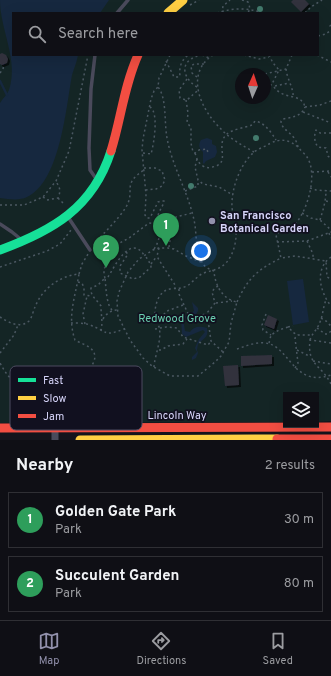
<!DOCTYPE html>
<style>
:root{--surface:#0f0f15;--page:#18181e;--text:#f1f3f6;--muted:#9b9ca0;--line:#2f2f34;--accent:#9291ac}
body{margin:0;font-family:Overpass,sans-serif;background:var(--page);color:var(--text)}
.controls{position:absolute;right:12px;bottom:12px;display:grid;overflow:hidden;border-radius:0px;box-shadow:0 4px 16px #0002}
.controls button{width:36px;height:36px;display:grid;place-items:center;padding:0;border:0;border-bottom:1px solid var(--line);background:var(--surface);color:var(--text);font:20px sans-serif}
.compass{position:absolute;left:235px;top:68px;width:36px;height:36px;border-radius:50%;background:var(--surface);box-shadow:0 4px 16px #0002;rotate:3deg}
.you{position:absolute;left:201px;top:251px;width:14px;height:14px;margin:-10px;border:3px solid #fff;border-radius:50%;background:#1a73e8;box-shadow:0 0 0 6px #1a73e833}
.badge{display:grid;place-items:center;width:26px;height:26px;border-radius:50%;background:var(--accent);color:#fff;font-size:13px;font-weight:700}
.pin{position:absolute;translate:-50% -33px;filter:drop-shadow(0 1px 2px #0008)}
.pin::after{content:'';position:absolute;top:21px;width:14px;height:12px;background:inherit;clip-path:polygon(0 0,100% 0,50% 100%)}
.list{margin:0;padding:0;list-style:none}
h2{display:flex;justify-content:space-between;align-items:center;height:52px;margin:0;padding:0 16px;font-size:17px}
h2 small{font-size:13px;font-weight:400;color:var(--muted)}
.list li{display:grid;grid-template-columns:26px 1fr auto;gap:12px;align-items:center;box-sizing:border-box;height:56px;margin:0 8px 8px;padding:0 8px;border:1px solid var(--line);border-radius:0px}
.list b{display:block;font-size:15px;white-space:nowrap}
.list p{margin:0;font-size:13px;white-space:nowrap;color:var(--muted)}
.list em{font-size:13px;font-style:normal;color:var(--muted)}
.icon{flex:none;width:22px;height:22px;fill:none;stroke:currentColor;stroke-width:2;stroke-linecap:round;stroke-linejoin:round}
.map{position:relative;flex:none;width:331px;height:440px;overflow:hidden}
.search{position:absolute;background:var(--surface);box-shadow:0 4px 16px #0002;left:12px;right:12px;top:12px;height:44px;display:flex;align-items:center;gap:10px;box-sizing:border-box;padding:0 14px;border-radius:0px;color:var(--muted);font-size:15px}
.sheet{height:180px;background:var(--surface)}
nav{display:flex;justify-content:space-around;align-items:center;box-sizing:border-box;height:56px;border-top:1px solid var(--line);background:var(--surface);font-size:11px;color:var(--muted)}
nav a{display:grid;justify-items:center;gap:2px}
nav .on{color:var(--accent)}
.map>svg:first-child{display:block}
.green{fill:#142525;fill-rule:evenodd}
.water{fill:#16283f}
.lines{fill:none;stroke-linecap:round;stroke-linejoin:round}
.stream{stroke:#16283f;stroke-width:2.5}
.building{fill:#32313e;filter:url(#shadow)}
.path{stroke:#4b5862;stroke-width:1.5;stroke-dasharray:2 3;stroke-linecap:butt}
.lane{stroke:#4a4a5b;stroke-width:3.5}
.street{stroke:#4a4a5b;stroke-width:7}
.fast{stroke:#16e098;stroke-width:9}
.slow{stroke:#ffcf43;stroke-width:9}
.jam{stroke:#f24e42;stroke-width:9}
.tree{fill:#437b6d}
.poi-dot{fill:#9291ac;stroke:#11101f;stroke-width:1.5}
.labels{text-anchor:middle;stroke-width:3.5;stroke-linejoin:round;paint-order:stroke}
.poi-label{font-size:11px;font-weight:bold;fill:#d6d4f9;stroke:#11101f;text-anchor:start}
.park-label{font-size:11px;fill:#6acfaf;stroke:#11101f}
.street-label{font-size:11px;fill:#d6d4f9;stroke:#11101f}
.key{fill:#11101f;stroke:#4c4b60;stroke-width:1}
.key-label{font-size:11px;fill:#d6d4f9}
</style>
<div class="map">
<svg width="331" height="440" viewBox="0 0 331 440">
<defs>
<filter id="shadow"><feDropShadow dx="2" dy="2" stdDeviation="0" flood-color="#0009"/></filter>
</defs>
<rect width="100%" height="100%" fill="#14141c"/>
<!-- green -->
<path class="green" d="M0 0H331V421L316 422V395H286V422L0 423ZM13 13H318V55H13ZM241 74H265V98H241Z"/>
<!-- water -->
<g class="water">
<path d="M0 0H109L100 13H13V55H78C77 62 74 68 72 75 66 108 60 182 27 197 19 201 9 199 0 198V103C3 98 7 95 9 90 19 60 0 30 0 0Z"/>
<path d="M207 138 212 140V144L216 146 217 152 215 157 206 161 204 164 203 163V152C199 148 198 145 201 140Z"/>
<path d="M303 279 309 322 293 325 287 281Z"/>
<path d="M192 302 198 308V311L195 316 183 319 185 331 190 332C194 326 200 326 207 328 209 337 204 338 198 344L197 350 198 353 196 358 192 360V357L197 352 195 348 199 339 205 332 203 330 186 337 182 334 181 319 194 311Z"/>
</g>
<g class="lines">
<!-- stream -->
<path class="stream" d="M0 81 7 95"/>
</g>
<!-- building -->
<g class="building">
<path d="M293 0H305L309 4 301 12 291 2Z"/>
<path d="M2 53 6 55 8 59 7 63 2 65 0 64V54Z"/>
<path d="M268 315 277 319 274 329 264 325Z"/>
<path d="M272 355V364L241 366V356Z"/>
<path d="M238 365 239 385 225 386 223 366Z"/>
</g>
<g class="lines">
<!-- path -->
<g class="path">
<path d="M242 0 248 2C250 6 250 9 248 13"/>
<path d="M190 5 199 0"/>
<path d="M217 13C232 8 247 7 262 13"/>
<path d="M222 13 223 6 230 0"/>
<path d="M305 13 311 7 322 0"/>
<path d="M331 25 330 26 331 28"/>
<path d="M318 36 326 34 331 30"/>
<path d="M170 55 159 78 158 87C167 98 164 122 167 138 172 166 188 192 194 220 197 232 195 252 202 262 204 267 209 269 214 271 215 285 222 299 237 302L231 323 229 342 221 356 215 362 198 376H170L152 366 143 358 130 340 118 316 117 301 119 292 128 272 139 259 153 250 159 248H168L174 249 186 256 201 262"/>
<path d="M202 55 209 58"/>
<path d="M213 55C184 74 201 110 221 129 230 139 242 145 254 152"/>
<path d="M244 55 259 59 269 57"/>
<path d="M269 55 273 63 279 70 272 84"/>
<path d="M317 55 331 62"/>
<path d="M166 61 174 77H179L180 76C179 67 181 61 188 55"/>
<path d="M286 69C287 79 294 89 293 97"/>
<path d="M0 73 3 69 4 64"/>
<path d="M255 74H261"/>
<path d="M265 74 286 69 292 55"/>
<path d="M197 77 192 73 191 66 194 64H204"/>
<path d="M187 79 179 90 180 98 186 100C191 98 193 93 198 91"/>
<path d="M265 83C276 85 273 89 281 93 289 98 302 95 305 107"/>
<path d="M275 86 289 83"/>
<path d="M197 87C180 76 180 59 202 55"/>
<path d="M186 100 188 113 187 122 191 128V143L193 152 195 153 199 150 207 149 208 153"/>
<path d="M305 107 320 105 331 101"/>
<path d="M303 112 331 123"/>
<path d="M331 133H320L316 130C314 135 314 142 318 147L326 148 328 156 331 159"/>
<path d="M298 147C295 132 281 131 281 121L283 119C292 117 301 117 305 107"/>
<path d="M143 153 151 154C154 144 159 112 150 107"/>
<path d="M195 153C197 159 198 163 203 166 206 168 209 168 212 167 232 164 215 146 226 135 231 129 245 128 252 125L255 121C265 123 271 132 276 140"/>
<path d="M197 159 195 167 198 180 203 184 219 187 233 195"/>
<path d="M144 168H155L162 171 165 180 162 186 156 189 146 190"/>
<path d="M312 172 331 171"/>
<path d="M328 172 331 177"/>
<path d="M310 188 316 190 331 191"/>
<path d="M185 191 198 186V180"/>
<path d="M43 197 47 200 58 198C61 191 60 187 56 182"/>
<path d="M58 198 65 205"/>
<path d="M326 201 331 202"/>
<path d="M0 205H24L43 197 56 181 69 151 88 55"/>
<path d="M302 213 311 218 320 220 331 230"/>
<path d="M320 220C323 210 326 201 326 190"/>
<path d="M329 233 331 238"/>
<path d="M307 241 313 254V259"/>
<path d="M277 242 307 241 331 232"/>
<path d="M94 245C103 233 119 219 126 207 136 190 121 185 144 170"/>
<path d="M116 245 129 238 149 223 156 224 158 226"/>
<path d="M169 247 173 222 176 217 192 213"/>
<path d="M159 248 157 256 159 260 175 285V289"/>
<path d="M154 249C165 233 154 229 158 216 159 210 163 207 164 201H161L158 202 150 218H147L145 215 146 195 142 150 143 139 151 99 154 91 158 87"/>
<path d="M96 250 116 245V247L104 269V275L105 278 108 277C115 266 130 234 144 255"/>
<path d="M126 252 128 254 120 266V273L133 279 140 277 151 267C151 262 146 260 146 255"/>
<path d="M331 257C314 269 320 292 331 306"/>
<path d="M151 264 157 256"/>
<path d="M0 267 47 251 60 244 71 230"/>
<path d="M79 274 82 264 88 254"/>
<path d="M78 282 82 283 84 288V295L91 296"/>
<path d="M218 286 214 289 212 292 215 303 207 313 211 341 223 352"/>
<path d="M179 289V294L190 318 193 319 207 313"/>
<path d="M237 302C248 278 257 270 281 258"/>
<path d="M216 303 232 301"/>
<path d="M266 314 262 325 263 330 271 335"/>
<path d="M0 317C8 322 20 329 29 321 32 318 33 311 35 307 42 289 59 276 79 274 75 298 67 317 75 340 80 343 90 346 93 351 96 355 95 361 92 365 80 386 61 385 40 385 33 386 25 387 19 384 9 379 5 372 0 363"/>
<path d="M321 318 326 321 331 326"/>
<path d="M103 319C106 314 111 310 117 310"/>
<path d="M181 321 183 320"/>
<path d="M157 322 167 311 183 305"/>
<path d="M71 323C77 323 85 323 90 325 109 332 103 337 124 329"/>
<path d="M85 324 83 314 87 296"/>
<path d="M288 327 293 326"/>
<path d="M317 328 325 334H328L331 331"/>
<path d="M155 329 166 327 177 328 183 337 208 345 211 341"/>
<path d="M101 331C103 321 101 316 101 306 97 300 90 296 91 288L98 285 105 278C106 286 106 304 112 310"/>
<path d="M310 340C312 333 318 329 320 322 323 315 323 307 326 300"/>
<path d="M269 343 271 335 279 330 288 327 294 333 298 335"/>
<path d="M331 343 310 340C307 366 321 364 331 384"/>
<path d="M237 349C246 346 255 342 265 343 290 345 292 388 331 375"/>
<path d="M159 350H161L168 346 183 344 187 339"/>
<path d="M297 350 307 355H309"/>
<path d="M0 353 14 335 18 325"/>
<path d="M313 361 331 364"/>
<path d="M154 367C155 352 166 332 155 319 154 309 157 291 170 289 176 288 181 289 187 286 193 282 198 275 204 273 212 270 219 270 226 263 235 253 238 236 235 223 234 218 233 214 232 208 231 190 239 166 253 153 257 149 264 147 269 144 280 138 289 139 299 148 301 151 305 154 307 157 318 174 308 209 296 223 291 230 281 229 276 235L281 258 295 256 326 261 327 277 331 279"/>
<path d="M295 368 298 363 295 338 298 335H311"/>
</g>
<!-- lane -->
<g class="lane">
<path d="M117 13 128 0"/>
<path d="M95 55 91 89 89 148 90 170 97 180"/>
<path d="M68 217 90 250"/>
<path d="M0 224 12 232 23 241"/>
</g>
<!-- street -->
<path class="street" d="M55 428V440"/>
<!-- fast -->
<path class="fast" d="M0 250C52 231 93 208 111 151"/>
<!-- slow -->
<g class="slow">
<path d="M168 13 183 0"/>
<path d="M80 440 277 439"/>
</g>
<!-- jam -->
<g class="jam">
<path d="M111 151C121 119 124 86 138 55"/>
<path d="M0 428 331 427"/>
<path d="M277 439H331"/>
</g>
</g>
<!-- trees -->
<g class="tree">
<circle cx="260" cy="9" r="3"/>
<circle cx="256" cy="138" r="3"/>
<circle cx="191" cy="186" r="3"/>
</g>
<!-- markers -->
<circle class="poi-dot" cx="212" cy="221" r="4"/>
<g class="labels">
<!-- poi labels -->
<g class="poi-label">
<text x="220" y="219">San Francisco<tspan x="220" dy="13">Botanical Garden</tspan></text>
</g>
<!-- park labels -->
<g class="park-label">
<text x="177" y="322">Redwood Grove</text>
</g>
<!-- street labels -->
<g class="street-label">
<text x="177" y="419">Lincoln Way</text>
</g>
</g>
<!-- legend -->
<rect x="10" y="366" width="132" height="64" rx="6" class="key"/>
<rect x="18" y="378" width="18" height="4" fill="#16e098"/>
<rect x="18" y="396" width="18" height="4" fill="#ffcf43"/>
<rect x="18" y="414" width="18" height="4" fill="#f24e42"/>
<g class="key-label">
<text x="43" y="384">Fast</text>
<text x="43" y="402">Slow</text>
<text x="43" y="420">Jam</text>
</g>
</svg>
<div class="controls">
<button><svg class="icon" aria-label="layers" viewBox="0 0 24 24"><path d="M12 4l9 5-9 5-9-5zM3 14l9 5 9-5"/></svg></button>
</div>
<svg class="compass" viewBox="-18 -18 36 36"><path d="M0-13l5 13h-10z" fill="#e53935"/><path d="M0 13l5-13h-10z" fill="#9b9ca0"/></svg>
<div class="you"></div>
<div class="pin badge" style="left:166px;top:246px;background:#2e9e5b">1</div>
<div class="pin badge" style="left:106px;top:268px;background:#2e9e5b">2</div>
<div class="search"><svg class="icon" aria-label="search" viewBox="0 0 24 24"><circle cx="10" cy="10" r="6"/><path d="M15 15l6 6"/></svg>Search here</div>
</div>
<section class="sheet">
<h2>Nearby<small>2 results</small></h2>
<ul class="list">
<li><span class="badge" style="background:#2e9e5b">1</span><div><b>Golden Gate Park</b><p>Park</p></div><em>30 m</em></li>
<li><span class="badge" style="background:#2e9e5b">2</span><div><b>Succulent Garden</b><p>Park</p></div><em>80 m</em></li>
</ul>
</section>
<nav>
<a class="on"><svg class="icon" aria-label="map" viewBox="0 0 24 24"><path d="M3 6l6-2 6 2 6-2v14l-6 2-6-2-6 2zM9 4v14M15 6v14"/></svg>Map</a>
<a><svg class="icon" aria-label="directions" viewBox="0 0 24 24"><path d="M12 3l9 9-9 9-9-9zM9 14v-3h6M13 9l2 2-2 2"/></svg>Directions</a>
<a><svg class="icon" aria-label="saved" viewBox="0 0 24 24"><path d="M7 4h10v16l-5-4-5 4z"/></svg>Saved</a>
</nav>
